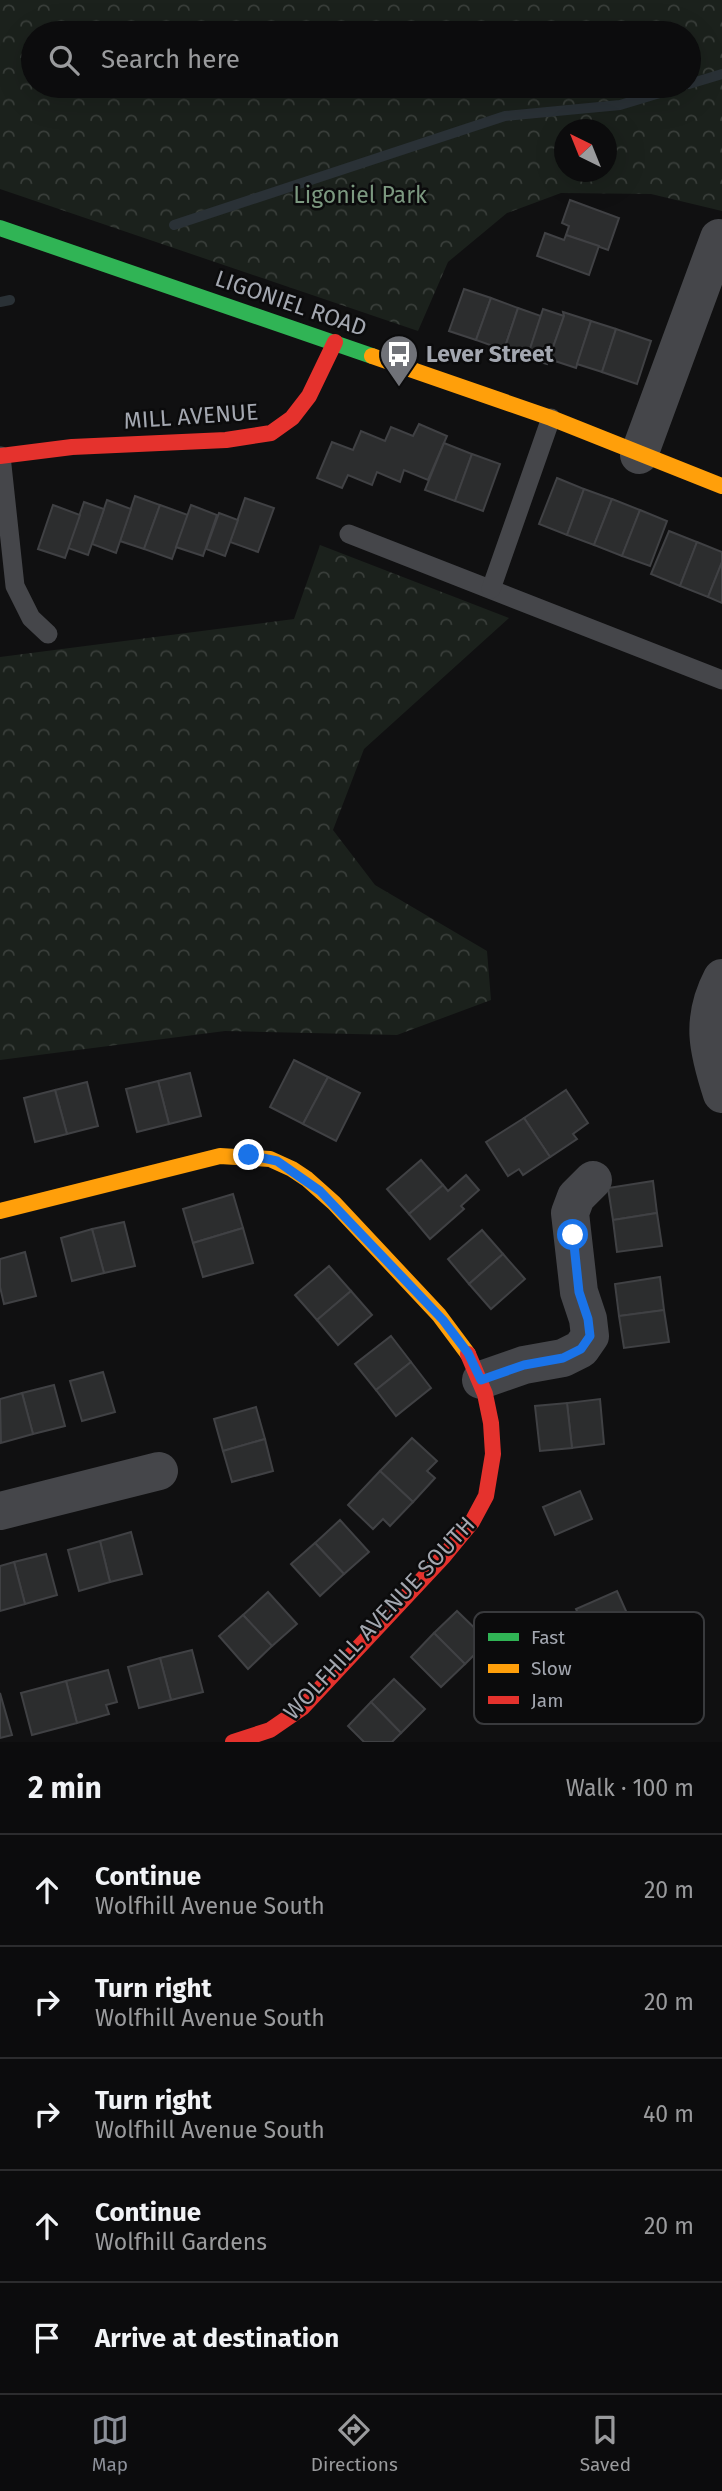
<!DOCTYPE html>
<meta charset="utf-8">
<style>
:root{--surface:#0c0c0d;--page:#151516;--text:#f1f3f6;--muted:#9a9b9d;--line:#2c2c2e;--accent:#8c9099}
body{margin:0;font-family:"Fira Sans",sans-serif;background:var(--page);color:var(--text)}
.compass{position:absolute;left:554px;top:119px;width:63px;height:63px;border-radius:50%;background:var(--surface);box-shadow:0 7px 28px #0002;rotate:317deg}
.stop{position:absolute;width:21px;height:21px;margin:-16px;border:5px solid #1a73e8;border-radius:50%;background:#fff}
.stop.end{background:#1a73e8;border-color:#fff;box-shadow:0 2px 7px #0008}
.list{margin:0;padding:0;list-style:none}
h2{display:flex;justify-content:space-between;align-items:center;height:91px;margin:0;padding:0 28px;font-size:30px}
h2 small{font-size:23px;font-weight:400;color:var(--muted)}
.list li{display:grid;grid-template-columns:46px 1fr auto;gap:21px;align-items:center;box-sizing:border-box;height:112px;padding:0 28px;border-top:2px solid var(--line)}
.list b{display:block;font-size:26px;white-space:nowrap}
.list p{margin:0;font-size:23px;white-space:nowrap;color:var(--muted)}
.list em{font-size:23px;font-style:normal;color:var(--muted)}
.icon{flex:none;width:38px;height:38px;fill:none;stroke:currentColor;stroke-width:2;stroke-linecap:round;stroke-linejoin:round}
.map{position:relative;flex:none;width:722px;height:1742px;overflow:hidden}
.search{position:absolute;background:var(--surface);box-shadow:0 7px 28px #0002;left:21px;right:21px;top:21px;height:77px;display:flex;align-items:center;gap:18px;box-sizing:border-box;padding:0 24px;border-radius:38px;color:var(--muted);font-size:26px}
.sheet{height:651px;background:var(--surface)}
nav{display:flex;justify-content:space-around;align-items:center;box-sizing:border-box;height:98px;border-top:2px solid var(--line);background:var(--surface);font-size:19px;color:var(--muted)}
nav a{display:grid;justify-items:center;gap:4px}
nav .on{color:var(--accent)}
.map>svg:first-child{display:block}
.forest{fill:url(#forest-crowns);fill-rule:evenodd}
.lines{fill:none;stroke-linecap:round;stroke-linejoin:round}
.stream{stroke:#2a3136;stroke-width:10}
.building{fill:#2c2d2e;stroke:#404144;stroke-width:2}
.lane{stroke:#45464a;stroke-width:19}
.street{stroke:#45464a;stroke-width:38}
.fast{stroke:#30b455;stroke-width:16}
.slow{stroke:#ff9f0a;stroke-width:16}
.jam{stroke:#e5322d;stroke-width:16}
.route{stroke:#1a73e8;stroke-width:9}
.labels{text-anchor:middle;stroke-width:5;stroke-linejoin:round;paint-order:stroke}
.park-label{font-size:23px;fill:#7c9980;stroke:#0b0b0c}
.street-label{font-size:23px;fill:#a3a7b0;stroke:#0b0b0c}
.poi-label{font-size:23px;font-weight:bold;fill:#a3a7b0;stroke:#0b0b0c;text-anchor:start}
.key{fill:#0b0b0c;stroke:#393a3d;stroke-width:2}
.key-label{font-size:19px;fill:#a3a7b0}
</style>
<div class="map">
<svg width="722" height="1742" viewBox="0 0 722 1742">
<defs>
<pattern id="forest-crowns" width="20" height="18" patternUnits="userSpaceOnUse" patternTransform="scale(1.75)"><rect width="20" height="18" fill="#1b211c"/><path d="M2 6a3 3 0 1 1 6 0M12 15a3 3 0 1 1 6 0" fill="none" stroke="#393e3a"/></pattern>
</defs>
<rect width="100%" height="100%" fill="#101011"/>
<!-- forest -->
<g class="forest">
<path d="M0 0H722V211L651 194 561 193 507 213 448 262 418 331 0 189ZM689 33V86H33V33ZM564 130H606V172H564Z"/>
<path d="M320 545 509 618 364 749 333 830 375 885 487 951 491 1000 397 1035 225 1031 0 1060V657L294 619Z"/>
</g>
<g class="lines">
<!-- stream -->
<g class="stream">
<path d="M689 84 722 74"/>
<path d="M174 225 505 116 620 105 683 86"/>
<path d="M0 302 10 300"/>
</g>
</g>
<!-- building -->
<g class="building">
<path d="M570 200 619 218 608 250 566 235 569 226 562 223Z"/>
<path d="M545 233 564 240 566 235 599 246 589 275 537 256Z"/>
<path d="M464 289 491 298 476 340 449 331Z"/>
<path d="M491 298 518 308 504 350 476 340Z"/>
<path d="M518 308 541 316 527 358 504 350Z"/>
<path d="M543 309 564 316 547 364 527 358Z"/>
<path d="M563 312 591 321 576 368 549 359 564 316Z"/>
<path d="M591 321 616 329 602 372 577 364Z"/>
<path d="M616 329 651 341 637 384 602 372Z"/>
<path d="M419 424 447 436 428 480 404 470 400 482 377 472 372 485 348 475 342 488 317 478 332 442 353 450 361 431 385 441 391 427 413 436Z"/>
<path d="M444 443 472 454 455 501 425 490Z"/>
<path d="M472 454 500 464 483 511 455 501Z"/>
<path d="M557 478 584 489 567 535 539 524Z"/>
<path d="M584 489 612 499 594 545 567 535Z"/>
<path d="M135 496 160 505 144 549 120 541Z"/>
<path d="M245 498 274 508 258 552 230 542Z"/>
<path d="M612 499 640 510 622 556 594 545Z"/>
<path d="M107 500 131 509 116 553 92 544Z"/>
<path d="M84 502 104 509 88 555 68 548Z"/>
<path d="M53 505 80 515 65 558 38 549Z"/>
<path d="M160 505 188 515 172 559 144 549Z"/>
<path d="M191 505 217 515 203 556 176 547Z"/>
<path d="M640 510 667 521 650 566 622 556Z"/>
<path d="M219 513 238 520 225 556 206 549Z"/>
<path d="M669 531 697 542 680 586 651 574Z"/>
<path d="M697 542 722 552V562L708 597 680 586Z"/>
<path d="M722 562V603L708 597Z"/>
<path d="M294 1060 328 1077 303 1124 270 1107Z"/>
<path d="M190 1073 201 1116 169 1124 158 1081Z"/>
<path d="M328 1077 360 1093 336 1141 303 1124Z"/>
<path d="M158 1081 169 1124 137 1132 126 1089Z"/>
<path d="M87 1082 98 1126 67 1134 55 1090Z"/>
<path d="M55 1090 67 1134 35 1142 24 1098Z"/>
<path d="M566 1090 588 1123 573 1134 577 1139 550 1157 524 1118Z"/>
<path d="M524 1118 550 1157 523 1175 519 1169 508 1176 486 1142Z"/>
<path d="M421 1160 443 1185 409 1214 387 1189Z"/>
<path d="M466 1175 479 1190 461 1206 464 1209 430 1239 409 1214 443 1185 448 1191Z"/>
<path d="M653 1181 657 1213 613 1220 608 1188Z"/>
<path d="M233 1194 243 1228 193 1243 183 1209Z"/>
<path d="M657 1213 662 1246 617 1252 613 1220Z"/>
<path d="M124 1222 135 1266 104 1273 92 1229Z"/>
<path d="M243 1228 253 1263 203 1277 193 1243Z"/>
<path d="M92 1229 104 1273 72 1281 61 1238Z"/>
<path d="M482 1230 503 1254 469 1284 448 1259Z"/>
<path d="M25 1252 36 1296 4 1304 0 1287V1259Z"/>
<path d="M503 1254 525 1279 491 1309 469 1284Z"/>
<path d="M329 1266 351 1291 317 1320 295 1295Z"/>
<path d="M660 1277 664 1310 619 1316 615 1284Z"/>
<path d="M351 1291 372 1315 338 1345 317 1320Z"/>
<path d="M664 1310 669 1342 624 1348 619 1316Z"/>
<path d="M391 1336 411 1362 376 1390 355 1364Z"/>
<path d="M411 1362 431 1388 396 1416 376 1390Z"/>
<path d="M103 1372 115 1412 82 1421 70 1381Z"/>
<path d="M54 1385 65 1426 33 1434 22 1393Z"/>
<path d="M22 1393 33 1434 1 1443 0 1399Z"/>
<path d="M600 1399 604 1444 572 1448 567 1403Z"/>
<path d="M567 1403 572 1448 540 1451 535 1406Z"/>
<path d="M256 1407 265 1439 223 1451 214 1419Z"/>
<path d="M412 1438 437 1461 427 1471 435 1478 413 1502 380 1471Z"/>
<path d="M265 1439 273 1471 232 1482 223 1451Z"/>
<path d="M380 1471 413 1502 390 1526 383 1519 373 1529 348 1505Z"/>
<path d="M580 1491 592 1519 555 1535 543 1507Z"/>
<path d="M340 1520 369 1552 344 1574 315 1543Z"/>
<path d="M131 1532 142 1574 110 1582 100 1541Z"/>
<path d="M100 1541 110 1582 79 1591 68 1550Z"/>
<path d="M315 1543 344 1574 320 1596 291 1564Z"/>
<path d="M46 1554 57 1595 25 1604 14 1562Z"/>
<path d="M14 1562 25 1604 0 1611V1566Z"/>
<path d="M617 1591 630 1620 589 1639 576 1609Z"/>
<path d="M268 1592 297 1624 272 1646 243 1615Z"/>
<path d="M457 1611 488 1641 465 1664 434 1633Z"/>
<path d="M243 1615 272 1646 248 1669 219 1636Z"/>
<path d="M434 1633 465 1664 441 1687 411 1657Z"/>
<path d="M192 1650 203 1692 171 1700 160 1658Z"/>
<path d="M160 1658 171 1700 139 1708 128 1667Z"/>
<path d="M108 1670 117 1702 106 1705 109 1714 77 1723 66 1681Z"/>
<path d="M394 1679 425 1709 401 1733 371 1702Z"/>
<path d="M66 1681 77 1723 32 1735 21 1693Z"/>
<path d="M0 1693 12 1735 0 1738Z"/>
<path d="M371 1702 401 1733 392 1742H364L348 1726Z"/>
</g>
<g class="lines">
<!-- lane -->
<g class="lane">
<path d="M1 456 15 586 31 618 48 634"/>
<path d="M349 534 722 680"/>
<path d="M491 589 551 418"/>
</g>
<!-- street -->
<g class="street">
<path d="M639 455 719 238"/>
<path d="M722 978C700 1020 708 1051 722 1094"/>
<path d="M481 1380 524 1365 563 1358 581 1349 590 1336 588 1319 579 1292 570 1213 576 1197 593 1180"/>
<path d="M0 1511 159 1471"/>
</g>
<!-- fast -->
<path class="fast" d="M0 228 372 356"/>
<!-- slow -->
<g class="slow">
<path d="M372 356 551 418 722 486"/>
<path d="M0 1211 220 1156 270 1159 292 1169 307 1179 334 1203 439 1315 468 1354"/>
</g>
<!-- jam -->
<g class="jam">
<path d="M0 456 72 447 226 440 271 433 292 418 309 396 335 342"/>
<path d="M233 1742 270 1730 302 1708 444 1556 472 1522 486 1496 493 1454 491 1423 485 1394 468 1354"/>
</g>
</g>
<g class="lines">
<!-- route -->
<path class="route" d="M249 1155 277 1161 320 1191 443 1320 468 1353 481 1380 524 1365 563 1358 581 1349 590 1336 588 1319 579 1292 573 1235"/>
</g>
<!-- icons -->
<defs>
<symbol id="bus-pin" viewBox="-11 -11 22 30"><path d="M0 17L-7.5 6A9.5 9.5 0 1 1 7.5 6Z" fill="#707278" stroke="#0b0b0c"/><path d="M-5-6H5V4H4V6H2V4H-2V6H-4V4H-5ZM-3.5-4V0h7V-4ZM-3.5 1.2v1.5H-2V1.2ZM2 1.2v1.5H3.5V1.2Z" fill="#fff"/></symbol>
</defs>
<g fill-rule="evenodd">
<use href="#bus-pin" x="377" y="332" width="44" height="60"/>
</g>
<g class="labels">
<!-- park labels -->
<g class="park-label">
<text x="360" y="203">Ligoniel Park</text>
</g>
<!-- street labels -->
<g class="street-label">
<text transform="translate(291 303) rotate(19)" y="8">LIGONIEL ROAD</text>
<text transform="translate(191 416) rotate(-4)" y="8">MILL AVENUE</text>
<text transform="translate(379 1618) rotate(-47)" y="8">WOLFHILL AVENUE SOUTH</text>
</g>
<!-- poi labels -->
<g class="poi-label">
<text x="426" y="362">Lever Street</text>
</g>
</g>
<!-- legend -->
<rect x="474" y="1612" width="230" height="112" rx="10" class="key"/>
<rect x="488" y="1633" width="31" height="8" fill="#30b455"/>
<rect x="488" y="1664" width="31" height="9" fill="#ff9f0a"/>
<rect x="488" y="1696" width="31" height="8" fill="#e5322d"/>
<g class="key-label">
<text x="531" y="1644">Fast</text>
<text x="531" y="1675">Slow</text>
<text x="531" y="1707">Jam</text>
</g>
</svg>
<svg class="compass" viewBox="-18 -18 36 36"><path d="M0-13l5 13h-10z" fill="#e53935"/><path d="M0 13l5-13h-10z" fill="#9a9b9d"/></svg>
<div class="stop" style="left:573px;top:1235px"></div>
<div class="stop end" style="left:249px;top:1155px"></div>
<div class="search"><svg class="icon" aria-label="search" viewBox="0 0 24 24"><circle cx="10" cy="10" r="6"/><path d="M15 15l6 6"/></svg>Search here</div>
</div>
<section class="sheet">
<h2>2 min<small>Walk · 100 m</small></h2>
<ul class="list">
<li><svg class="icon" aria-label="ahead" viewBox="0 0 24 24"><path d="M12 20V5M6 11l6-6 6 6"/></svg><div><b>Continue</b><p>Wolfhill Avenue South</p></div><em>20 m</em></li>
<li><svg class="icon" aria-label="right" viewBox="0 0 24 24"><path d="M7 20v-9h11M14 6l5 5-5 5"/></svg><div><b>Turn right</b><p>Wolfhill Avenue South</p></div><em>20 m</em></li>
<li><svg class="icon" aria-label="right" viewBox="0 0 24 24"><path d="M7 20v-9h11M14 6l5 5-5 5"/></svg><div><b>Turn right</b><p>Wolfhill Avenue South</p></div><em>40 m</em></li>
<li><svg class="icon" aria-label="ahead" viewBox="0 0 24 24"><path d="M12 20V5M6 11l6-6 6 6"/></svg><div><b>Continue</b><p>Wolfhill Gardens</p></div><em>20 m</em></li>
<li><svg class="icon" aria-label="arrive" viewBox="0 0 24 24"><path d="M6 21V4h12l-3 4 3 4H6"/></svg><div><b>Arrive at destination</b></div></li>
</ul>
</section>
<nav>
<a class="on"><svg class="icon" aria-label="map" viewBox="0 0 24 24"><path d="M3 6l6-2 6 2 6-2v14l-6 2-6-2-6 2zM9 4v14M15 6v14"/></svg>Map</a>
<a><svg class="icon" aria-label="directions" viewBox="0 0 24 24"><path d="M12 3l9 9-9 9-9-9zM9 14v-3h6M13 9l2 2-2 2"/></svg>Directions</a>
<a><svg class="icon" aria-label="saved" viewBox="0 0 24 24"><path d="M7 4h10v16l-5-4-5 4z"/></svg>Saved</a>
</nav>
